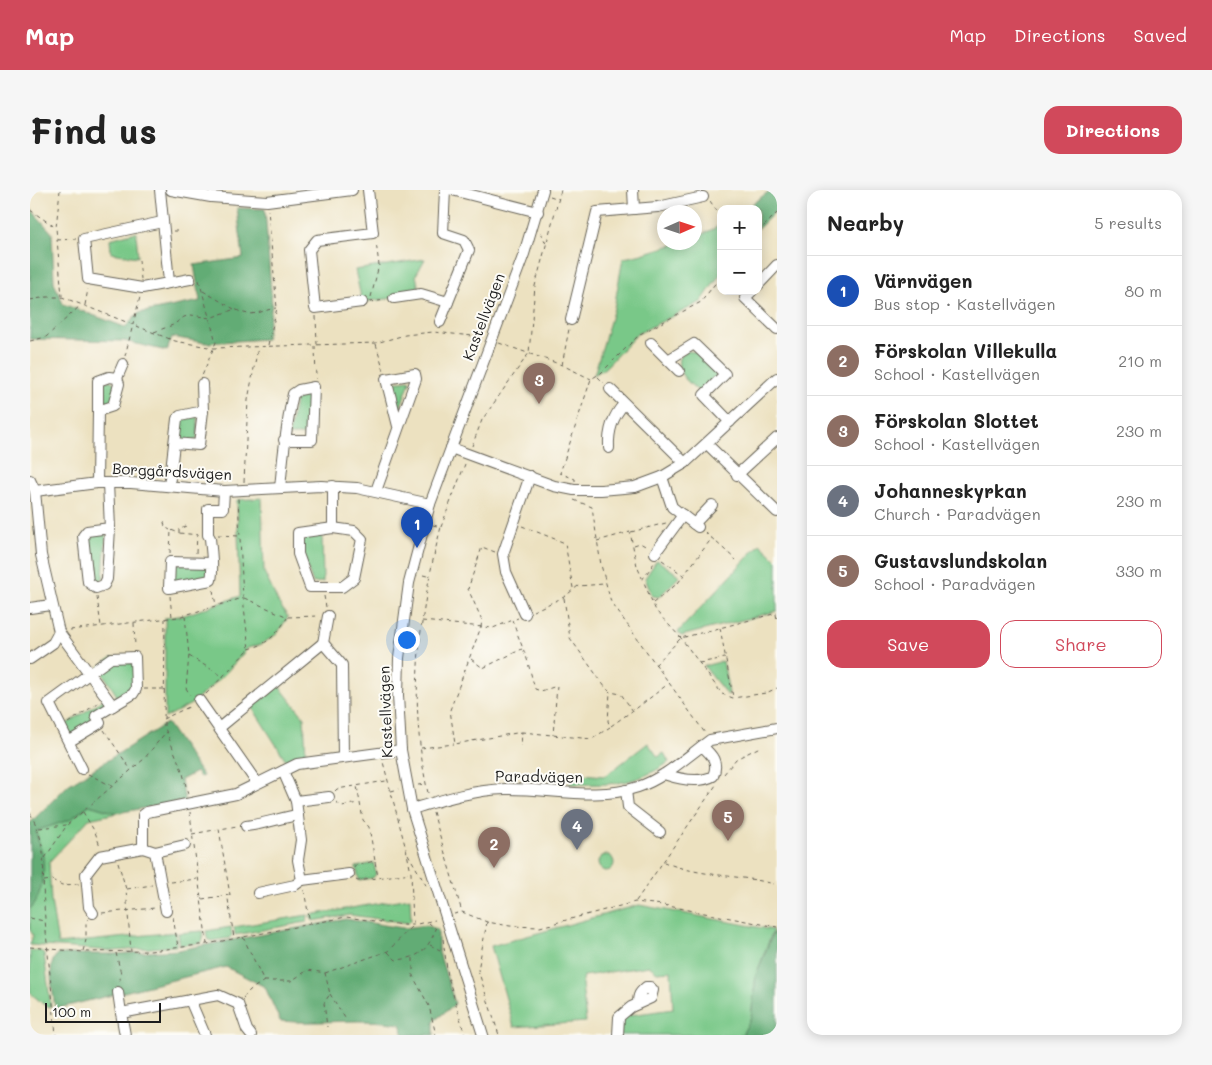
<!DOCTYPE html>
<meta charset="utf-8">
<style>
:root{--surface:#fff;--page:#f6f6f6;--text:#222;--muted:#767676;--line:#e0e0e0;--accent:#d1495b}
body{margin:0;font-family:Mali,sans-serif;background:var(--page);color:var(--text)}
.controls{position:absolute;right:15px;top:15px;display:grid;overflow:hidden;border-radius:10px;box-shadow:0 2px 12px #0003}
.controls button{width:45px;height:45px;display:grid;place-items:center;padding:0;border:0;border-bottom:1px solid var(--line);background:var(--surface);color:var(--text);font:25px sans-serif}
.compass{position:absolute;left:627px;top:15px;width:45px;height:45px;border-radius:50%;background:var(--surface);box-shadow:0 2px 12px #0003;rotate:87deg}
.scale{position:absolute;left:15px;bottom:12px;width:116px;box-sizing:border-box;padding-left:5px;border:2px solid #1c1c1c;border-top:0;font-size:14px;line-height:18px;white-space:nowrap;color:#1c1c1c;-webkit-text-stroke:4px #fdfcf7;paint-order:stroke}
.you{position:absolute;left:376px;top:449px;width:18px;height:18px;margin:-12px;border:4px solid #fff;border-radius:50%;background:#1a73e8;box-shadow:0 0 0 8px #1a73e833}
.badge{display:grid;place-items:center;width:32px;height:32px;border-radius:50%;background:var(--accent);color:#fff;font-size:16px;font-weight:700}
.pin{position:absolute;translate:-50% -41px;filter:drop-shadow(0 1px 2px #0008)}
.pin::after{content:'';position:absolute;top:26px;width:18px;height:15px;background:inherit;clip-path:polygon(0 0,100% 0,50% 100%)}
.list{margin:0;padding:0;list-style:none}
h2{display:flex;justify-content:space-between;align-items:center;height:65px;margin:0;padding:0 20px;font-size:21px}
h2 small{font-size:16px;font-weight:400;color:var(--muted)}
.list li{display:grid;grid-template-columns:32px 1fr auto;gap:15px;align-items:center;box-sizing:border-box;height:70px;padding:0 20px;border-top:1px solid var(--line)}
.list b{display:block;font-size:19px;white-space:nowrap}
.list p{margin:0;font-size:16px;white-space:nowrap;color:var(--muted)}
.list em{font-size:16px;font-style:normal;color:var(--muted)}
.actions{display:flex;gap:10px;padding:15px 20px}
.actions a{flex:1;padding:11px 0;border:1px solid var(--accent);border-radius:15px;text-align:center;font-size:18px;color:var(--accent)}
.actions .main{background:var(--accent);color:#fff}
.map{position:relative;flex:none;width:747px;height:845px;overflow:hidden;border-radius:15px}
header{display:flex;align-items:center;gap:30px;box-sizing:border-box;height:70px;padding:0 25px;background:var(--accent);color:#fff}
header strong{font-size:24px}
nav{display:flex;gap:28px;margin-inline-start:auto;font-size:18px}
.intro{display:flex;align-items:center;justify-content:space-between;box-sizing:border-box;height:120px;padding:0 30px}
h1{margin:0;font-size:35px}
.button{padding:12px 22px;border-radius:15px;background:var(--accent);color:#fff;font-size:18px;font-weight:700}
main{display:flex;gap:30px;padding:0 30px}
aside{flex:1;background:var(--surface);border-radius:15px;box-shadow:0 2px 12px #0003}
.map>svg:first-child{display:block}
.green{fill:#79c888;stroke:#4a7252}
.forest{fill:#62ac74;stroke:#3f6448}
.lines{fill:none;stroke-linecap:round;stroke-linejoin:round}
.minor-casing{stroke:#656155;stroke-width:12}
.path{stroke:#656155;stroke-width:1;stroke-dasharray:4 4;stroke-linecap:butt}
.minor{stroke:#fff;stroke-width:10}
.labels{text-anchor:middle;stroke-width:4;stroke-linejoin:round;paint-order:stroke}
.street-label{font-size:15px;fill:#1c1c1c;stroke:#fdfcf7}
</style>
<header>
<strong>Map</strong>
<nav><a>Map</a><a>Directions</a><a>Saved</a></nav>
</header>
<div class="intro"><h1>Find us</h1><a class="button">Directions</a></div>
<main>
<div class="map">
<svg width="747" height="845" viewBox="0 0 747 845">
<rect width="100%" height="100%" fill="#fdfcf7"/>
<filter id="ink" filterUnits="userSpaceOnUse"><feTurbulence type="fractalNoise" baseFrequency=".02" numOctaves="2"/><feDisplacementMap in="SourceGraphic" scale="10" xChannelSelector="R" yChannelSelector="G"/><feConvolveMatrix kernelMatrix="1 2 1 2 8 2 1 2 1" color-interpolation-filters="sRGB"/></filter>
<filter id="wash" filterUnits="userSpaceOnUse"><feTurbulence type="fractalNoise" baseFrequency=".0096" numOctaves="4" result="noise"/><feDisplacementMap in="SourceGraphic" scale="20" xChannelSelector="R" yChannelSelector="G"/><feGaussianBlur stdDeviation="1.12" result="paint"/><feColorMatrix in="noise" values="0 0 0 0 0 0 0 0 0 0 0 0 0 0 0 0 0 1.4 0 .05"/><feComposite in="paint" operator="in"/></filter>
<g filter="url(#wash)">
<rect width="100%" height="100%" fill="#ece1c0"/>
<!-- green -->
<g class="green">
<path d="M691 35V83L671 112 607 144 575 178 564 185 584 118 593 68C617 65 641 52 664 52L665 48Z"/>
<path d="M106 42 108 67 81 63 80 49Z"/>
<path d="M395 69 386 85 389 100 364 108 332 112 325 80Z"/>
<path d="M657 161 666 162 686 179V188L670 203C659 192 646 185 649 168Z"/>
<path d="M80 190 85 194 82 213 73 216 71 193Z"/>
<path d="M379 190 380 192 369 221 361 195 362 192Z"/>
<path d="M279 202V245H259L266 206Z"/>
<path d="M165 227 168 228 167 249 164 251 148 249 150 230Z"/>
<path d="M232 308 234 382 248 412 258 427 247 444 232 454 218 458 194 485 163 513 135 528V428L155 425 210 406 207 310Z"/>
<path d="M73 342 76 344 73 389 67 393 62 391 57 346Z"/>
<path d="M292 344 293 392 283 393 271 360 270 350 277 346Z"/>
<path d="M730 354 747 370V421L651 446 648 442Z"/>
<path d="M627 370 650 386 629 407 622 406 615 388Z"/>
<path d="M180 373 181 385 144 396 142 374Z"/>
<path d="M105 467 106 499 66 526 70 533 40 551 32 537 77 507 80 511 87 506 69 477 81 468Z"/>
<path d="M693 471 699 503 697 505 674 476Z"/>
<path d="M249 496 274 527 276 566 257 572 222 517Z"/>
<path d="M618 553 628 567 634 563 639 572C605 596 579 595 540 594V583L575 586Z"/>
<path d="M59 615 87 623 59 629 19 672 21 711 28 754 146 742V756L84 761 0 755 3 745 0 740V719L12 694 13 670 6 641 39 630Z"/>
<circle cx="576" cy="673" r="8"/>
<path d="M344 673 346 684 343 688 329 690 326 677Z"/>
<path d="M380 708 381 730 378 733 320 725 283 731 280 725Z"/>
<path d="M609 715 743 740 726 785 721 828 712 845H590L593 826 643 819 641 781 627 782 619 776 554 786 552 794 556 832 484 837 461 756Z"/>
<path d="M278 725 277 732 205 745 204 737Z"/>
<path d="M201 737 202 746 200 748 181 751 177 748 176 741Z"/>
<path d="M173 741V750L171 753 150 755 148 743Z"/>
<path d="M0 760 11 761 14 764 21 817 16 816 0 803Z"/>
</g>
<!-- forest -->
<g class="forest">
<path d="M741 0H747V20L728 39V19H715Z"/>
<path d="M0 18 22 43 24 92 33 114 95 137 109 123 170 111 164 75 213 68 207 18 235 19 242 115 236 149 176 153 142 147 137 161 94 151 0 149Z"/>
<path d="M137 533 173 586 170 587 166 582 151 590 155 611 87 623 59 615 39 630 6 641C7 649 9 653 11 659 17 673 12 709 0 719V633L38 595Z"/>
<path d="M316 729 373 738 397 735 408 740V759L425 814 404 831V845H374L370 834C330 827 290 835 250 831L235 797 196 777 25 819C24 805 15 773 28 764H85L148 760Z"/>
<path d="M747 742V845H712L721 828 726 785 743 743Z"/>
</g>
</g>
<g filter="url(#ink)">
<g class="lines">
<defs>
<g id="minor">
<path d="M130 0 139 92"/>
<path d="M141 0 181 7 237 11 322 0"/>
<path d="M422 0 508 22"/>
<path d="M603 0 604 19"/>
<path d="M132 32 54 49 58 89 112 98 160 89"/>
<path d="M728 95 747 75"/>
<path d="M722 101 715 108 747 139"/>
<path d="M364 108 391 104 418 112"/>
<path d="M332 112 285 118 279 60 287 50 343 43 338 0"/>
<path d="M541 130 567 22 628 17 673 7"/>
<path d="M410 132 439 60 434 50 413 43 415 0"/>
<path d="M621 153 649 181"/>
<path d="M638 170 664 154 695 184 674 205 700 232"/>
<path d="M87 188 93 174"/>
<path d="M172 194 173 221"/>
<path d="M580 199 655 273"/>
<path d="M677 254 747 322"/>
<path d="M421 258 524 296 544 300H571L605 297 632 287 655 273 747 188"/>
<path d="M579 258C578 241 583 226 594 214"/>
<path d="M707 285 747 248"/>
<path d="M632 287 642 317 668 337"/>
<path d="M0 290 5 301 11 365 29 442 83 516"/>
<path d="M67 293 68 221 83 216 89 194 87 188 79 187 68 191V221"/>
<path d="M78 293 80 338 77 389 74 395 66 398 58 392 53 346 57 341 80 338"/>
<path d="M139 296 147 229 150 226 173 221 169 255 144 253"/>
<path d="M250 298C253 266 256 235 263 204L269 200 284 197 282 250H254"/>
<path d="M5 301 67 293H101L194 301 291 296 327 298 400 314"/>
<path d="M346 301 386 189 385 184 356 189 368 236"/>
<path d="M664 334 682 315"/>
<path d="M303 338 268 343V364L280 397H312L324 388 332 349 324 341 303 338V296"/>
<path d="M625 363 653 325"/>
<path d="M182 373 140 372 139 398 181 390C184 377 181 361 180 348L178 345V319H193L194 301"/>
<path d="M0 418 21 415"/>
<path d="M495 424 476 382 473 364 500 286"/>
<path d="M293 453 298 426"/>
<path d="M0 469 23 453 29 442"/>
<path d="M169 510 227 593"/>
<path d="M189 538 293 453 312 475 313 567"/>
<path d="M40 551 70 533 66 526 103 504 106 499 105 467 81 468 19 513 52 579"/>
<path d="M672 556 680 550 747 538"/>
<path d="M596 600 598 617 630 642"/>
<path d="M266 611 299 607"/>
<path d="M382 619C412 610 443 600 475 599 519 598 566 611 608 597 632 589 652 571 672 556 682 565 689 572 683 586 669 594 649 589 634 584"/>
<path d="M216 636C235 634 249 628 268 625"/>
<path d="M125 662 155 655"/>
<path d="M272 690 319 684"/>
<path d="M228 703 265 695 272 690 268 670 271 650 266 611 253 581"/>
<path d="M136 721 125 662 113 658V625L117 622 206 604 267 574 371 560"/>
<path d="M63 723 59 717 56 684 70 666 113 658"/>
<path d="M88 802 91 823"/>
<path d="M160 810 175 845"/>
<path d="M95 845 91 823 188 805 208 814 217 840 221 845"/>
<path d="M453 845 382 619 371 560 368 505 369 468 379 393 400 314 494 64 513 0"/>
<path d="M588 845 589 827 601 817 621 808 623 800 620 797H616C610 802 608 805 608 813"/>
</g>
</defs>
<!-- minor casing -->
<use href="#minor" class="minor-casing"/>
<!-- path -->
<g class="path">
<path d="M30 0 26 38 32 106"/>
<path d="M520 6 529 9"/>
<path d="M680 11 691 27"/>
<path d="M0 20 25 37"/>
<path d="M143 41H149"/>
<path d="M511 42 516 54"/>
<path d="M728 42 747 23"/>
<path d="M27 50 46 49"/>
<path d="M109 70 111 89"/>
<path d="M169 90 186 152 172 186"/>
<path d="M173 101 204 119"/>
<path d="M341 107 349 75 346 52"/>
<path d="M0 110 17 107H32L145 151 184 158 346 153 375 145 403 142 453 147"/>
<path d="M340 112 356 110"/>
<path d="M55 115 58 99"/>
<path d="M286 126 287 155"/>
<path d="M124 142 143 135 154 127 161 125 180 128 205 119C221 129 229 121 246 118"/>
<path d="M0 151 16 147 51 115"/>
<path d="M469 153 532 175 561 189"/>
<path d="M346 154 354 181"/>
<path d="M238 155 247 118 238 20"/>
<path d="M285 156 286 189"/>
<path d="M95 166 110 107"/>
<path d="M532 175 539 139"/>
<path d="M568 187 574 193"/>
<path d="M442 256 452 230 499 163 505 96 531 0"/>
<path d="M545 291V289L530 283 561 189 571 183 610 144 671 112 691 86"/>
<path d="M214 292 218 210 228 157"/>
<path d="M544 310 562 317 571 375 581 412 675 543"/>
<path d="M134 332 135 337 140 340"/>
<path d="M403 335 411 337 435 274"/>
<path d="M492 336 535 353 543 398"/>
<path d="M601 342 636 333"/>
<path d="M675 342 706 370"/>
<path d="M149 343V339L156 336"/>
<path d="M188 345 209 346"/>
<path d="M567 351 600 342 607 376 626 421 651 448 692 504 703 508 736 503 747 498"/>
<path d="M604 355 610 353 617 357"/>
<path d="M465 362 452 357 438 399 452 430 451 437 420 520 425 554 492 542 491 556"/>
<path d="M140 363 141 340 149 343 169 345"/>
<path d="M166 363 167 344"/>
<path d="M632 370 653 385"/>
<path d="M393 385 397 386"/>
<path d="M612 390 624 373"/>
<path d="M183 400 186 415"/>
<path d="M140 406 142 427"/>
<path d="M294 406 296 417"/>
<path d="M67 407 71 436"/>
<path d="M214 408 258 427 288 426"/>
<path d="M534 408 540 448 575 497 580 502 591 504 603 521 638 494"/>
<path d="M623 413 648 393 682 348"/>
<path d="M503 421 534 407 548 396 574 394"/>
<path d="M746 424 747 430"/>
<path d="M155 426 159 465 156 498 160 505"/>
<path d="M135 428 134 536 153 583 158 605"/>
<path d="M482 430 497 469 505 499 511 501 527 496 523 545"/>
<path d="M392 431 463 438 488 428"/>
<path d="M104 433 105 457"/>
<path d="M690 438 703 507"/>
<path d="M40 440 148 427 213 408 208 308"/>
<path d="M219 459C238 454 247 444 257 428"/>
<path d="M159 466 194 487"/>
<path d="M441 469 453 478 492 459"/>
<path d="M669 473 695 468"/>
<path d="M625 475 651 448 747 423"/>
<path d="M114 499H135"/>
<path d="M176 504 219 459 213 408"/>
<path d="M133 529 161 516"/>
<path d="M38 533 68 513"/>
<path d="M581 536 602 521"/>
<path d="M74 540 101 580"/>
<path d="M492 542 562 549 580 537 578 531 580 502"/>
<path d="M391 558 424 554"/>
<path d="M58 584 82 596"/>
<path d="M694 584 706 569 730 557"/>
<path d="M388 595 396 594"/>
<path d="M305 601 307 599 356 591"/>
<path d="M361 601 369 599"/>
<path d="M398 603C378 513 388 426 411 337"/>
<path d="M306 612 312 616 328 613"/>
<path d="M53 622 65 642 70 656"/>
<path d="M160 622 163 650"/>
<path d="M403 622 432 722"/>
<path d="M0 623C20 659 11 678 14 715 17 759 22 802 26 845"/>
<path d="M9 638 36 635"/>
<path d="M189 639 200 705 198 709 204 748"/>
<path d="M162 644 207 636"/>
<path d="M164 656 177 754"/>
<path d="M378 664 397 697"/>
<path d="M15 668 37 635 114 569 136 542"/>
<path d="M88 672 96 699 101 762"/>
<path d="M345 672 348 687"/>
<path d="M634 672C669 687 707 684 744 694"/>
<path d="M324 678 326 675 345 671 339 637 333 630 327 596"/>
<path d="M326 690 328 691 380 683"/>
<path d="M14 691 22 690 32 695 49 694"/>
<path d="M141 692 167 689"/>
<path d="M97 699 122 695"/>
<path d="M274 700 280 733"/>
<path d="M172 709 200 705"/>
<path d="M606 711 686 595"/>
<path d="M72 723 125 718"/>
<path d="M424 724 432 722 457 732 480 736 510 737 605 712 633 715 747 737"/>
<path d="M143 727 148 757"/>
<path d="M0 728 14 731"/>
<path d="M457 732 448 780 469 845"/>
<path d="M413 749 418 787 435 845"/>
<path d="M400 755 414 762"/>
<path d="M0 757 53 762 120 761 177 754 316 727 373 735H383L405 730"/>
<path d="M53 761 56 750V732L58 729"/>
<path d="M358 762 366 770C389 768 397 761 406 739L399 733"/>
<path d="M86 763 91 784 89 794"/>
<path d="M383 768V786L399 816 406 845"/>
<path d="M295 783 358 761 383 735 381 683 377 663 353 572"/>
<path d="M234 791H261L278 780 295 783 300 804 294 813 297 837"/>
<path d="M300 804 315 828"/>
<path d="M213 808 220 800 234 791 213 747"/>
</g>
<!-- minor -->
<use href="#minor" class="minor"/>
</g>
</g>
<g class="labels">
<!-- street labels -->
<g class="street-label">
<text transform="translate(454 127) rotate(-69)" y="5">Kastellvägen</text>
<text transform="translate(142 282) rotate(3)" y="5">Borggårdsvägen</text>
<text transform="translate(356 522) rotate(-92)" y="5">Kastellvägen</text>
<text transform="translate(509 587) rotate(1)" y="5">Paradvägen</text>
</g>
</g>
</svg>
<div class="controls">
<button>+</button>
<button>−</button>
</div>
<svg class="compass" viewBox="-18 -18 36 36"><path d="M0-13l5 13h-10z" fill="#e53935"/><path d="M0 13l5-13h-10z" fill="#767676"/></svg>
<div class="scale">100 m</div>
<div class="you"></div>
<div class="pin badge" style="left:387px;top:358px;background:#1a4fb4">1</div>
<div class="pin badge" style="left:464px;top:678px;background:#8d6e63">2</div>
<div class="pin badge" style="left:509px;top:214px;background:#8d6e63">3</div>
<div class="pin badge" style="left:547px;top:660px;background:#6b7280">4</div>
<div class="pin badge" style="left:698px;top:651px;background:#8d6e63">5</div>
</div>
<aside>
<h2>Nearby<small>5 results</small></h2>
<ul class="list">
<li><span class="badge" style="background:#1a4fb4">1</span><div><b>Värnvägen</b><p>Bus stop · Kastellvägen</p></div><em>80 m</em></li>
<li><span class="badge" style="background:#8d6e63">2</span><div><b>Förskolan Villekulla</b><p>School · Kastellvägen</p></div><em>210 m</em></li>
<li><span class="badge" style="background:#8d6e63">3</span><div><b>Förskolan Slottet</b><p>School · Kastellvägen</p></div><em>230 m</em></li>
<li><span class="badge" style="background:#6b7280">4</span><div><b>Johanneskyrkan</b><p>Church · Paradvägen</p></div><em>230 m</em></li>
<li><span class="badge" style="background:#8d6e63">5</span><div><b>Gustavslundskolan</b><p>School · Paradvägen</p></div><em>330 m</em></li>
</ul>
<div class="actions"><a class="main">Save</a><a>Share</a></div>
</aside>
</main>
